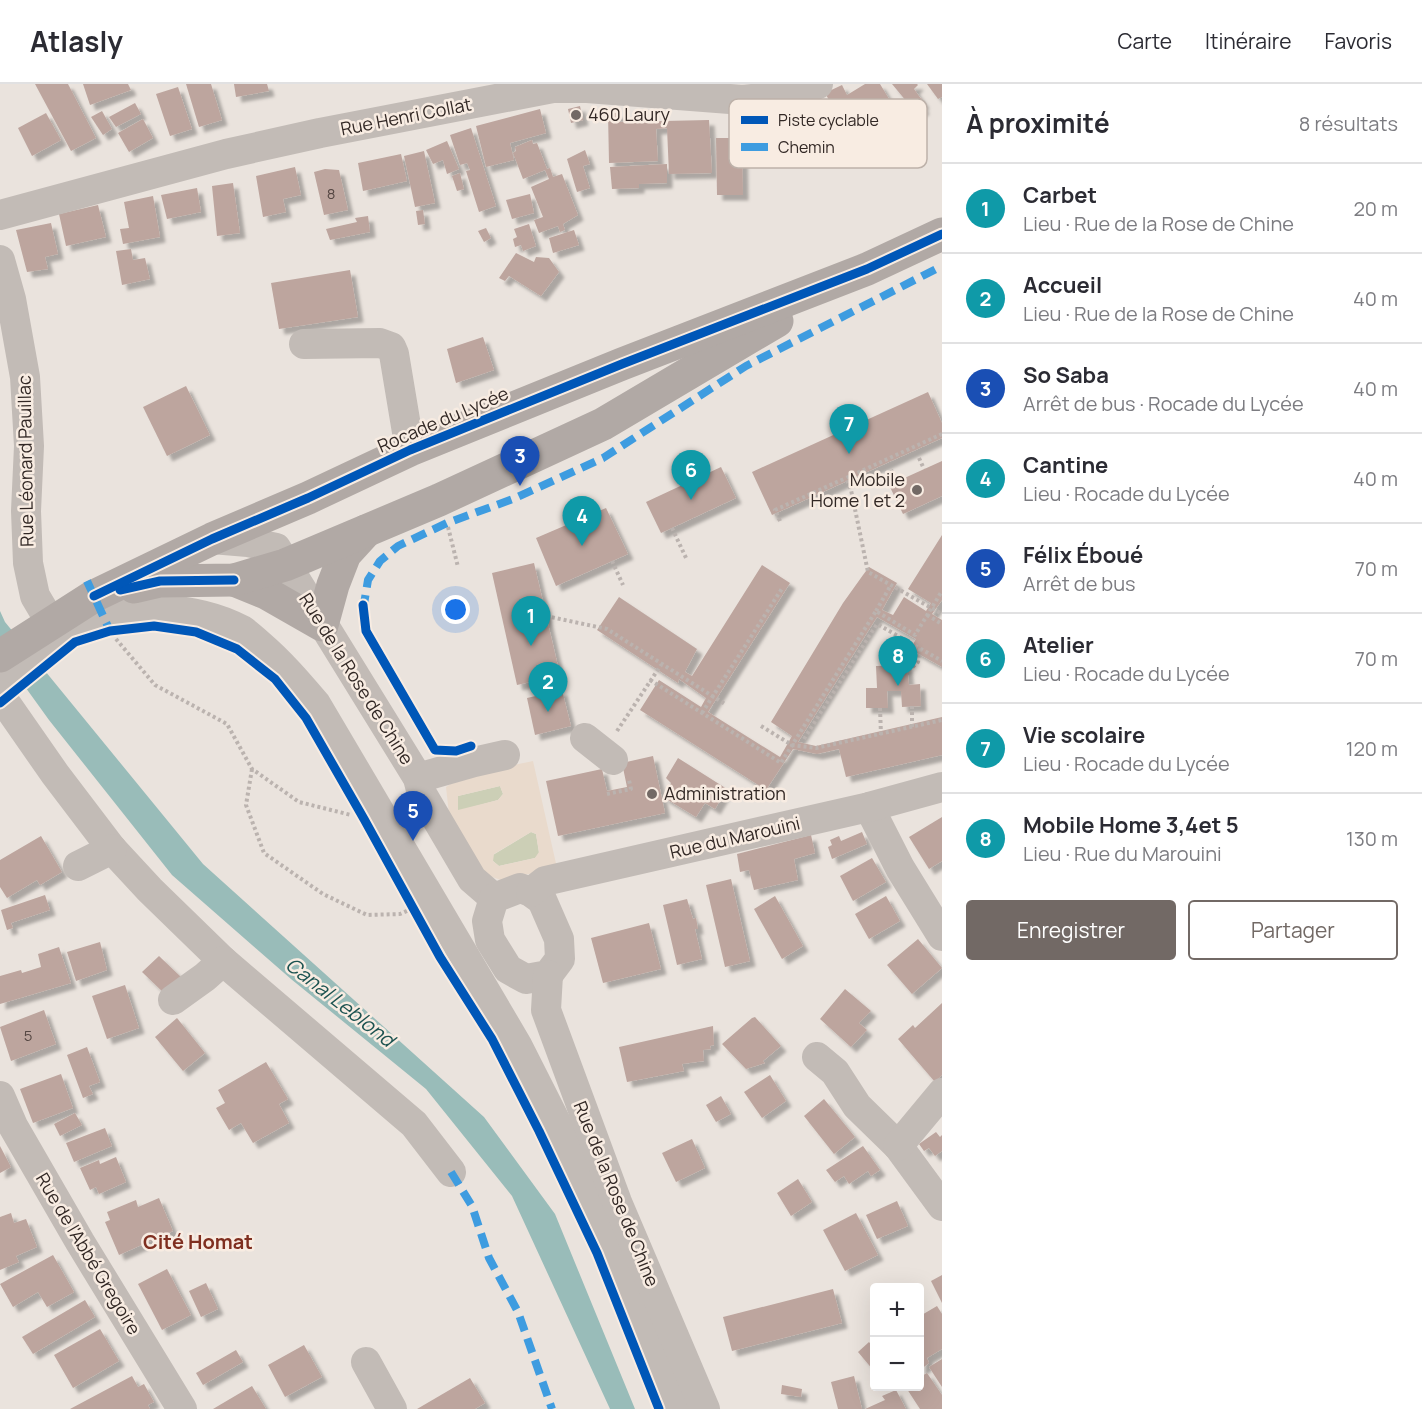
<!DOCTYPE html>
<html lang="fr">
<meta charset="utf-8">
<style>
:root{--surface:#fff;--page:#f2f2f3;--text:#2b2b33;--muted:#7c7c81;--line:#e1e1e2;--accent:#726965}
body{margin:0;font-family:Manrope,sans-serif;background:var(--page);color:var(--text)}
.controls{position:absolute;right:18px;bottom:18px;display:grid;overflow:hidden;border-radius:6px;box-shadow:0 6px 24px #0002}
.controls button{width:54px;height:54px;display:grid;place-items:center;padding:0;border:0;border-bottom:2px solid var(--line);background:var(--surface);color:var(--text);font:30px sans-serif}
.you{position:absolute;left:456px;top:526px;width:21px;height:21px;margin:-15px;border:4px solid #fff;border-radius:50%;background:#1a73e8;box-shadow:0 0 0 9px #1a73e833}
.badge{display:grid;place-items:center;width:39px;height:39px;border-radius:50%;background:var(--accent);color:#fff;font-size:20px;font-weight:700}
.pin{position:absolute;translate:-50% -50px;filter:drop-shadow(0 2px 3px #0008)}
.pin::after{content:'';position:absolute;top:32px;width:21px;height:18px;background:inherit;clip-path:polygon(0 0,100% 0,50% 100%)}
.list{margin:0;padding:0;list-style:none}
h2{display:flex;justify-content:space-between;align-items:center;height:78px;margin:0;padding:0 24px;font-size:26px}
h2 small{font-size:20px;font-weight:400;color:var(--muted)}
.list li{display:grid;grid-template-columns:39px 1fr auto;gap:18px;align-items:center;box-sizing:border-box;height:90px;padding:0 24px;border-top:2px solid var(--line)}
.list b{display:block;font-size:22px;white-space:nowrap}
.list p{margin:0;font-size:20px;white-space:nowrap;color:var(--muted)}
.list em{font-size:20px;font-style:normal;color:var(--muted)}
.actions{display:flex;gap:12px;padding:18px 24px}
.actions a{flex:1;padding:14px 0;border:2px solid var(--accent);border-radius:6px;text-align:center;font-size:21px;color:var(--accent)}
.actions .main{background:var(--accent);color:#fff}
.map{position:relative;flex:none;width:942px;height:1325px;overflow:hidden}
header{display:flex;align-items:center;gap:36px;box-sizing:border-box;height:84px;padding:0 30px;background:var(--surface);border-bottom:2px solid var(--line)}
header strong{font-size:28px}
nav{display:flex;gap:33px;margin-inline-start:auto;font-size:21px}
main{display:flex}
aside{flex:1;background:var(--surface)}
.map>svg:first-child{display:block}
.green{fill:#cccfb6}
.plaza{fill:#e9dacc;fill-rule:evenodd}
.water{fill:#99bcb9}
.building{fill:#bda59e;filter:url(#shadow)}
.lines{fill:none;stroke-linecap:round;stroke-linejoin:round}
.path{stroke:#bbb3af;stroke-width:4;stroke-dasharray:3 3;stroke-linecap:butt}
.minor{stroke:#c2bbb6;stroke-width:30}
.major{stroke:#b1a9a5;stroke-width:33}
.quiet{stroke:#3e9ce0;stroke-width:8;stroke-dasharray:15 8;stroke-linecap:butt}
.cycleway-casing{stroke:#f8ece2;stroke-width:13}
.cycleway{stroke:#0057b8;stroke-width:9}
.poi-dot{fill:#726965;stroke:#f8ece2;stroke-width:2}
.labels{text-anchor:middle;stroke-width:5;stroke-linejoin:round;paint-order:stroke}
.number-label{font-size:15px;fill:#554743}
.poi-label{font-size:18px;fill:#322825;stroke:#f8ece2;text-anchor:start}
.street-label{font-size:18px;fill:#322825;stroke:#f8ece2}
.water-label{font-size:20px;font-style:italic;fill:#1c5351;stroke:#f8ece2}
.neighbourhood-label{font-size:20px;font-weight:bold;fill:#7f2f20;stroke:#f8ece2}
.key{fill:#f8ece2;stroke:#bdb1a9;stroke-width:1.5}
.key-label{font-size:16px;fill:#322825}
</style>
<header>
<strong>Atlasly</strong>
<nav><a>Carte</a><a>Itinéraire</a><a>Favoris</a></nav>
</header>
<main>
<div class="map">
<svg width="942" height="1325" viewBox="0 0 942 1325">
<defs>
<filter id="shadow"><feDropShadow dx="5.5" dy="5.5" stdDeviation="1.5" flood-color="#0004"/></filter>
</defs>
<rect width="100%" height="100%" fill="#eae3dd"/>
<!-- green -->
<g class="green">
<path d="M500 702 503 710 498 716 458 727V712Z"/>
<path d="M531 748 536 750 539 769 535 774 499 782 493 777V771Z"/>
</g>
<!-- plaza -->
<path class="plaza" d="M533 677 557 784 501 796 480 789 449 730 446 703 462 692ZM500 702 503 710 498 716 458 726V712ZM531 748 536 750 539 768 535 774 499 782 493 777 494 770Z"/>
<!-- water -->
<path class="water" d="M0 527 5 538 203 780 484 1033 555 1130 635 1325H610L512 1112 426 1005 291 895 172 791 49 636 0 568Z"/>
<!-- building -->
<g class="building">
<path d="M35 0H68L96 54 71 67Z"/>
<path d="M83 0H128L131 6 90 21Z"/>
<path d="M186 0H211L222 36 199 43Z"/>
<path d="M234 0H267L269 7 236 13Z"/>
<path d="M865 0H880L897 28 859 51 857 49 849 53 846 46 823 59 810 38 834 25 825 9 842 1 847 11Z"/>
<path d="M892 0H917L918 1 914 5 924 19 922 21 924 25 917 30Z"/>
<path d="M927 0H942V13L938 15Z"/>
<path d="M178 3 192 45 170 52 156 10Z"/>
<path d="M135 19 141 30 116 43 109 33Z"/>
<path d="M580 22 583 36 571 39 568 25Z"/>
<path d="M540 25 546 49 510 59 514 76 486 83 476 42Z"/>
<path d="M102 27 112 45 103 51 91 33Z"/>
<path d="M46 29 61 56 32 72 18 44Z"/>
<path d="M608 29H619V38L709 36 712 89 669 90 667 44 656 45 658 77 609 79Z"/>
<path d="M143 35 153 54 129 68 118 49Z"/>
<path d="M471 44 496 122 479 128 466 87 470 86 467 79 460 81 450 51Z"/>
<path d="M716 54H742L743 111H717Z"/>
<path d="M532 56 533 60 537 59 547 85 550 84 553 93 562 90 578 131 563 140 565 146 560 148 558 142 539 149 534 136 543 133 531 103 549 95 545 86 523 95 513 69 516 67 515 63Z"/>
<path d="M447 57 459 85 447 90 443 76 433 80 426 66Z"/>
<path d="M585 66 590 80 583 82 590 104 577 108 567 75Z"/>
<path d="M424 67 435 119 415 123 404 72Z"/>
<path d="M401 70 407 97 363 107 358 79Z"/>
<path d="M667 80V99L639 100V104L612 105 610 83Z"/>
<path d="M295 83 301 111 283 115 286 128 263 133 256 92Z"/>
<path d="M325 85 339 86 348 126 324 131 314 88Z"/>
<path d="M460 89 464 105 457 107 452 92Z"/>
<path d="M233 99 240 149 217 152 212 102Z"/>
<path d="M197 104 201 128 167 135 161 111Z"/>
<path d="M530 110 534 129 512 135 506 116Z"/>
<path d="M153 112 160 153 123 160 120 145 129 144 124 118Z"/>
<path d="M98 121 106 153 66 162 59 130Z"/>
<path d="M423 126 425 140 418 141 416 127Z"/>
<path d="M368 132 370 148 330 156 326 145 357 138 355 134Z"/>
<path d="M51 139 58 170 45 173 48 185 27 188 16 146Z"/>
<path d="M529 140 536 162 523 167 521 161 515 163 513 155 517 153 514 145Z"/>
<path d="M486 144 491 154 484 158 478 147Z"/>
<path d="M574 146 579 161 553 169 549 154Z"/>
<path d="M131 165 133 176 145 174 150 195 122 201 116 167Z"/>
<path d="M516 169 534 178 536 173 549 174 559 188 541 212 509 192 505 197 499 194Z"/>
<path d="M350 186 358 233 279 245 271 199Z"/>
<path d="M483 253 494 286 456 299 447 265Z"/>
<path d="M186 302 210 351 167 372 143 323Z"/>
<path d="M928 308 942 339V354L772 431 752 388Z"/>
<path d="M942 377V412L903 430 889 401Z"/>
<path d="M721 383 736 414 661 449 646 418Z"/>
<path d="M606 424 628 470 556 502 536 454Z"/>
<path d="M942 451V516L932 530 942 536V583L910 565 916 555 877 533 798 658 816 662 942 633V671L846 693 839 665 817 670 793 665 766 706 640 626 659 596 701 623 706 614 679 595 678 599 597 546 619 513 697 565 685 588 692 592 762 481 790 499 708 628 780 673 792 652 771 638 843 519 863 491 869 483 897 499 882 526 893 531 904 513 926 527 931 519 908 505Z"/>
<path d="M534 479 560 591 517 601 492 489Z"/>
<path d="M907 581 909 601 920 600 921 622 902 623 901 607H887L888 624H866V604H877L876 582Z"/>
<path d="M562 606 571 642 535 651 527 614Z"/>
<path d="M653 672 665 729 558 752 546 697 602 685 607 707 627 703 622 679Z"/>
<path d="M678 674 727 705 715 725 705 719 696 733 663 713 671 699 666 694Z"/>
<path d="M942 733V777L929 785 909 753Z"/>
<path d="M862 748 867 760 832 775 828 763 832 761 830 756 839 752 841 757Z"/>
<path d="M811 751 815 769 794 775 798 796 754 806 749 786 740 788 737 770Z"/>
<path d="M41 752 62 788 40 801 37 796 7 814 0 803V776Z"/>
<path d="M872 774 886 798 853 817 840 792Z"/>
<path d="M731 795 750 877 725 883 706 801Z"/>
<path d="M45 811 50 826 11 839 13 844 7 846 1 826Z"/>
<path d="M775 812 803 862 782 875 754 825Z"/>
<path d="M886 812 900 837 869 855 855 830Z"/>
<path d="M687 815 693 835 696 834 698 845H695L702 875 677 881 663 821Z"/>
<path d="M649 839 661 885 603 899 591 854Z"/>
<path d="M918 855 942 884 912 910 887 881Z"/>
<path d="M100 858 107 886 76 897 67 868Z"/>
<path d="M59 863 71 899 0 920V892L21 886 22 889 41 883 38 870Z"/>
<path d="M159 872 182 894 165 910 142 888Z"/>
<path d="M125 901 139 944 107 955 92 912Z"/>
<path d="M845 905 871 927 859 939 867 946 851 963 820 935Z"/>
<path d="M942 919V991L935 998 898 955 913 941 915 944Z"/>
<path d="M44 926 56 960 11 977 0 943Z"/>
<path d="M755 933 781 962 763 977 765 979 746 985 722 960 752 934Z"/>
<path d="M177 934 205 969 183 987 155 953Z"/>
<path d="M713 942 714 961 710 962 711 965 703 966 704 977 682 980 684 987 627 998 619 963Z"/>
<path d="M87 963 100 998 89 1002 93 1010 83 1014 67 971Z"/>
<path d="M266 978 288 1015 279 1020 289 1039 253 1059 241 1039 229 1046 216 1024 225 1019 218 1006Z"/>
<path d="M61 990 73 1024 33 1039 20 1005Z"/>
<path d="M770 991 786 1017 762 1034 744 1008Z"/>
<path d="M721 1012 731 1030 716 1038 706 1021Z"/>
<path d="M824 1015 855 1053 834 1070 804 1032Z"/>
<path d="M75 1029 82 1041 60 1052 54 1040Z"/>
<path d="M105 1044 112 1062 74 1078 66 1059Z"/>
<path d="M936 1048 940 1053 942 1051V1067L935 1072 929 1064 924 1067 919 1060Z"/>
<path d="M692 1055 705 1084 676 1098 662 1069Z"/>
<path d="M0 1062 11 1083 0 1089Z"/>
<path d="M863 1062 880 1086 871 1092 868 1087 849 1100 844 1092 835 1098 826 1086Z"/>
<path d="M116 1073 126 1098 99 1110 96 1103 90 1106 80 1084 99 1076 100 1080Z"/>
<path d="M798 1095 812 1118 791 1132 777 1109Z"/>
<path d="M159 1114 173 1147 119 1171 105 1138 110 1136 107 1128 136 1116 138 1123Z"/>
<path d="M897 1117 908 1142 877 1155 866 1131Z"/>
<path d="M11 1129 14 1139 26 1135 37 1163 16 1172 19 1178 0 1186V1133Z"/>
<path d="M856 1129 878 1171 845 1187 823 1146Z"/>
<path d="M53 1171 74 1208 47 1223 38 1208 13 1223 0 1200Z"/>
<path d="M167 1185 191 1231 162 1246 138 1200Z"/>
<path d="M942 1191V1219L931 1197Z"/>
<path d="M206 1199 218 1225 201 1233 189 1207Z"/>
<path d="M833 1205 842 1239 732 1267 723 1233Z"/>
<path d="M85 1216 95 1233 33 1270 22 1253Z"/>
<path d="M937 1222 942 1230V1265L927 1274 929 1279 920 1286V1232Z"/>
<path d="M100 1245 119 1277 73 1304 54 1271Z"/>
<path d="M869 1258 874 1264V1287L858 1268Z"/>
<path d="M304 1261 322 1293 285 1313 268 1281Z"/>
<path d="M236 1266 243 1278 203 1301 196 1289Z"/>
<path d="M942 1275V1303L929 1283Z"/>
<path d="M927 1289 942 1311V1325H920L905 1302H920V1293Z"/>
<path d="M132 1292 138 1303 144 1300 154 1318 148 1321 150 1325H70Z"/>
<path d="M854 1292 862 1325H838L831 1298Z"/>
<path d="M470 1294 485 1319 475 1325H417Z"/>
<path d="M782 1301 802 1305 801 1313 781 1310Z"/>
<path d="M252 1302 266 1325H213L218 1322Z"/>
<path d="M896 1306 906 1325H865L885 1316 882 1312Z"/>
</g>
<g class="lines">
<!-- path -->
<g class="path">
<path d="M942 350 846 394 851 406 868 488 942 530"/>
<path d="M919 374 924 385"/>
<path d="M891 386 897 397"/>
<path d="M780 437 775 426 846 394"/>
<path d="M448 443 458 483"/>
<path d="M672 444 687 476"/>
<path d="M612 477 623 501"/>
<path d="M876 527 891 501"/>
<path d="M927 531 942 540"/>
<path d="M546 532 607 545 725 620"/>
<path d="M116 555 155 601 227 640 252 685 299 718 351 731"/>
<path d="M908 587 918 578 920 564"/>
<path d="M650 596 781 679 876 527 915 551 942 507"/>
<path d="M912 622V643"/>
<path d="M880 624 881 651"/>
<path d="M702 629 783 503"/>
<path d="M761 642 792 661 816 664 942 636"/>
<path d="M617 647 661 581"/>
<path d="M804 655 877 540 942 577"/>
<path d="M252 685 246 721 264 769 323 810 367 831 400 830 409 826"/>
<path d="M607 710 631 705 629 696"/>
</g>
<!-- minor -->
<g class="minor">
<path d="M0 131 226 70 320 49 553 4H587L743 16 787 11 818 0"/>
<path d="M0 176 11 215 25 293 29 362 26 427 28 479 35 512 51 539"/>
<path d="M304 260 380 259 391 263 394 270 410 366"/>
<path d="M212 455 248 458 276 464 418 694 422 710 472 795 494 814"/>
<path d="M0 599C25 579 50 557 78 542 123 517 197 522 242 546 248 550 254 556 260 561 281 579 298 599 316 620L517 961 559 1044 621 1186 677 1325"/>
<path d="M0 611 55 690 112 765 150 806 223 877 414 1040 451 1088"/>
<path d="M585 654 613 676"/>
<path d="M418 694 474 678 505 671"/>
<path d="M869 723 900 784 942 852"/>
<path d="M78 782 112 765"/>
<path d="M520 804 531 808 542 816 559 855 560 875 548 891 526 895 508 885 490 856 487 837 494 814Z"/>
<path d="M531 808 545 797 869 723 942 703"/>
<path d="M548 891 546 926 617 1118 705 1325"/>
<path d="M173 916 205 893 223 877"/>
<path d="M817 973 835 988 857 1022 898 1062 942 1122"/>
<path d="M0 1012 13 1042 80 1158 182 1325"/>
<path d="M898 1062 942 1009"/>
<path d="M366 1278 392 1325"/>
</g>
<!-- major -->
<g class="major">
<path d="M234 496 266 509 322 541 333 501 345 470 366 447"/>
<path d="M134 503 160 497 234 496 285 481 439 416 603 340 777 237"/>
<path d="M0 572 94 512 212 455 308 414 410 366 622 280 867 185 942 150"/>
</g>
<!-- quiet -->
<g class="quiet">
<path d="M87 497 110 547 105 549"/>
<path d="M363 526 368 496 380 477 398 462 447 439 513 415 603 374 746 282 942 182"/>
<path d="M451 1088 472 1122 489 1174 518 1228 552 1325"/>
</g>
<defs>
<g id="cycleway">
<path d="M120 506 160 497 234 496"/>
<path d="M94 512 212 455 308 414 410 366 622 280 867 185 942 150"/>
<path d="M363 521 366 547 435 666 456 667 471 662"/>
<path d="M0 619 75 558 110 547 154 542 196 548 237 565 275 595 306 634 364 735 440 873 492 955 539 1047 597 1169 659 1325"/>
</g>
</defs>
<!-- cycleway casing -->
<use href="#cycleway" class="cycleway-casing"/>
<!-- cycleway -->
<use href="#cycleway" class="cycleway"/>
</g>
<!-- markers -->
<g class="poi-dot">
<circle cx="576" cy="31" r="6"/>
<circle cx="917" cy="406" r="6"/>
<circle cx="652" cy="710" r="6"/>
</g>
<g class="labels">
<!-- number labels -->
<g class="number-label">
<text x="331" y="115">8</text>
<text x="28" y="957">5</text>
</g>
<!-- poi labels -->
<g class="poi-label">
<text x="588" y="37">460 Laury</text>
<text x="905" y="402" text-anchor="end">Mobile<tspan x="905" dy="21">Home 1 et 2</tspan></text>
<text x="664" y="716">Administration</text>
</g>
<!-- street labels -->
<g class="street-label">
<text transform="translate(406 33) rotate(-11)" y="6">Rue Henri Collat</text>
<text transform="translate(443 336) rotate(-23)" y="6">Rocade du Lycée</text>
<text transform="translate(26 377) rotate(-91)" y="6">Rue Léonard Pauillac</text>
<text transform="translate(356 595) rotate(58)" y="6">Rue de la Rose de Chine</text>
<text transform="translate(735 754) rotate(-13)" y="6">Rue du Marouini</text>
<text transform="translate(616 1110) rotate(68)" y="6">Rue de la Rose de Chine</text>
<text transform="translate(88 1170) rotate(59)" y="6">Rue de l'Abbé Gregoire</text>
</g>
<!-- water labels -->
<g class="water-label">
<text transform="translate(340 918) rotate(38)" y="7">Canal Leblond</text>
</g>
<!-- neighbourhood labels -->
<g class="neighbourhood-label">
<text x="198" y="1165">Cité Homat</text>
</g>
</g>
<!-- legend -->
<rect x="729" y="15" width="198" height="69" rx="9" class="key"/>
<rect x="741" y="32" width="27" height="8" fill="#0057b8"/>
<rect x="741" y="59" width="27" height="8" fill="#3e9ce0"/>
<g class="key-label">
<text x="778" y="42">Piste cyclable</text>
<text x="778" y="69">Chemin</text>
</g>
</svg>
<div class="controls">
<button>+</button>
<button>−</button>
</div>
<div class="you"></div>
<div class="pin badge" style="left:531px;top:562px;background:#0f9aa8">1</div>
<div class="pin badge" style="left:548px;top:628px;background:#0f9aa8">2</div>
<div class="pin badge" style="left:520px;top:402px;background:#1a4fb4">3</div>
<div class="pin badge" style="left:582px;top:462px;background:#0f9aa8">4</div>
<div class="pin badge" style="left:413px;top:757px;background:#1a4fb4">5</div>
<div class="pin badge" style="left:691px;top:416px;background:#0f9aa8">6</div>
<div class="pin badge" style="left:849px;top:370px;background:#0f9aa8">7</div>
<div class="pin badge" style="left:898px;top:602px;background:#0f9aa8">8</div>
</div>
<aside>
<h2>À proximité<small>8 résultats</small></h2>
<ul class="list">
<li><span class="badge" style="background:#0f9aa8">1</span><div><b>Carbet</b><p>Lieu · Rue de la Rose de Chine</p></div><em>20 m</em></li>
<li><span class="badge" style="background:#0f9aa8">2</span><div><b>Accueil</b><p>Lieu · Rue de la Rose de Chine</p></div><em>40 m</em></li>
<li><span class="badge" style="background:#1a4fb4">3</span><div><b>So Saba</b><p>Arrêt de bus · Rocade du Lycée</p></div><em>40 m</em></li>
<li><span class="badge" style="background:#0f9aa8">4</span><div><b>Cantine</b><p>Lieu · Rocade du Lycée</p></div><em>40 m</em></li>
<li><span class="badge" style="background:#1a4fb4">5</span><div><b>Félix Éboué</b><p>Arrêt de bus</p></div><em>70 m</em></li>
<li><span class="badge" style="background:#0f9aa8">6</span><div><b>Atelier</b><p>Lieu · Rocade du Lycée</p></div><em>70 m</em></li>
<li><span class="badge" style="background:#0f9aa8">7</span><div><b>Vie scolaire</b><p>Lieu · Rocade du Lycée</p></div><em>120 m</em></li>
<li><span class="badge" style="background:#0f9aa8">8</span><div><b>Mobile Home 3,4et 5</b><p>Lieu · Rue du Marouini</p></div><em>130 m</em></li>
</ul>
<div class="actions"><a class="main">Enregistrer</a><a>Partager</a></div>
</aside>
</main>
